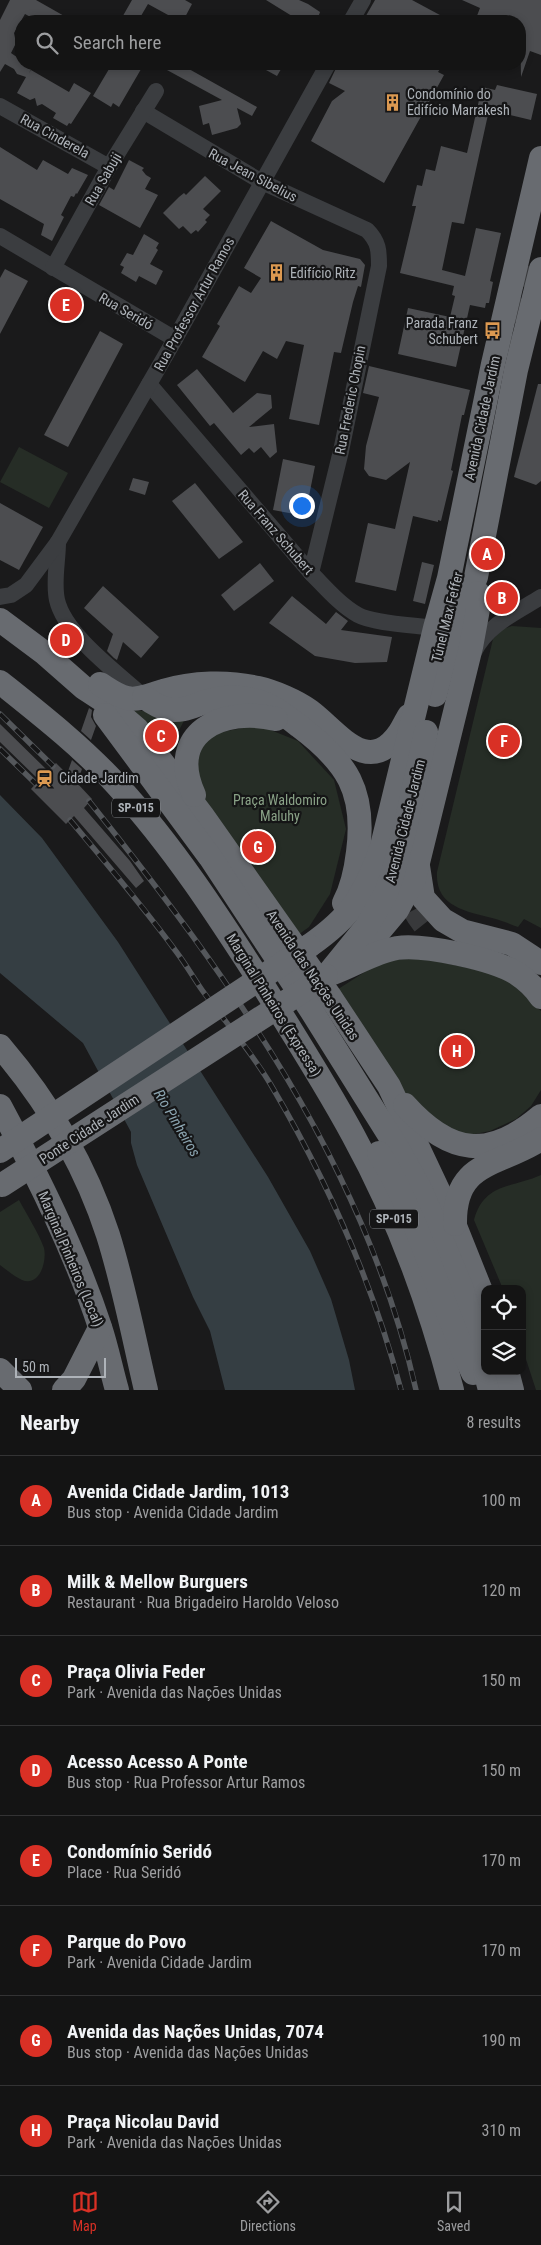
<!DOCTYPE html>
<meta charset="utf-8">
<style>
:root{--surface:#141414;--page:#212122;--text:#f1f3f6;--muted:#9d9ea0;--line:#333334;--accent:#d93025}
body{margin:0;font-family:"Roboto Condensed",sans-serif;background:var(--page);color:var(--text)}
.controls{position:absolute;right:15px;bottom:15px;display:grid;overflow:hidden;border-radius:10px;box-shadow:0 2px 8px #0003}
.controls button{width:45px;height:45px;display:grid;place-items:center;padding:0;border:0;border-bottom:1px solid var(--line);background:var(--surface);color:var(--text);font:25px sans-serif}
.scale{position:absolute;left:15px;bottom:12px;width:91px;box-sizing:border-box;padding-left:5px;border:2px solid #aeb3b9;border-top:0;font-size:14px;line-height:18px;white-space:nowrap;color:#aeb3b9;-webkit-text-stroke:4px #151516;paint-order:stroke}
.you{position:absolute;left:301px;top:505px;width:18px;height:18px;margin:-12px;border:4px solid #fff;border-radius:50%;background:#1a73e8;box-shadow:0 0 0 8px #1a73e833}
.badge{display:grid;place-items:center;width:32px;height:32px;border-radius:50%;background:var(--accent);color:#fff;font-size:16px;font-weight:700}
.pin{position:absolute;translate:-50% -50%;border:2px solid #fff;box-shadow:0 1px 5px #0006}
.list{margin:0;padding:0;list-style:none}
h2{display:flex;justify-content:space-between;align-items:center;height:65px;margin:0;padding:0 20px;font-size:21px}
h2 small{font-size:16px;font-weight:400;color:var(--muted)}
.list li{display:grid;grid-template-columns:32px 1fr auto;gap:15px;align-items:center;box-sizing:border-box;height:90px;padding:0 20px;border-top:1px solid var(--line)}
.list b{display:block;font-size:19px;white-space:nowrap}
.list p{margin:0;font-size:16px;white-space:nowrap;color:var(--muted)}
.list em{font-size:16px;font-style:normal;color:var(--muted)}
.icon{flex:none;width:28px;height:28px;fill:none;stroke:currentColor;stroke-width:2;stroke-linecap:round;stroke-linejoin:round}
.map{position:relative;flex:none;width:541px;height:1390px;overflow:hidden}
.search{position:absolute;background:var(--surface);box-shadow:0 2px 8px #0003;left:15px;right:15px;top:15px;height:55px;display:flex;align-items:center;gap:12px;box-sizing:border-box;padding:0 18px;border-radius:20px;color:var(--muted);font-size:19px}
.sheet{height:785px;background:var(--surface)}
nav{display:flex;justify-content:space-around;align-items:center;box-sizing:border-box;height:70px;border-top:1px solid var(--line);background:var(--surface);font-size:14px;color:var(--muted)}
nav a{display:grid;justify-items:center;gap:2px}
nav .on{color:var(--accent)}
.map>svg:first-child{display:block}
.green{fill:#262d26}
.water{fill:#353e43}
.building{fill:#4c4d50}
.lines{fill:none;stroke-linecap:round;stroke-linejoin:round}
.highway-tunnel{stroke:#38393b;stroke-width:24;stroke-dasharray:24 12;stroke-linecap:butt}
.minor{stroke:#3b3d40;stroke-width:16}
.highway{stroke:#686b70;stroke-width:24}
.rail-casing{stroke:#54575b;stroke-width:5.5}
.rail{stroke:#151516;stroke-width:4;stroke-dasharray:11;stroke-linecap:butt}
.highway-bridge{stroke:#686b70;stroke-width:24}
.labels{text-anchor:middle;stroke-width:4.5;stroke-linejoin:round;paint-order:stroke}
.shield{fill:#151516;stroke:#808488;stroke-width:1}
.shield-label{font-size:12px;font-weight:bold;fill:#aeb3b9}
.poi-label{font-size:14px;fill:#aeb3b9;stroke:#151516;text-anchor:start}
.street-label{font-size:14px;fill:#aeb3b9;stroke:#151516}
.park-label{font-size:14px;fill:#8aa287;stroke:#151516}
.water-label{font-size:15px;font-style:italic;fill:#8aa3af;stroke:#151516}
</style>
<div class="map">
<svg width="541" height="1390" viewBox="0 0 541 1390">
<rect width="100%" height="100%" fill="#1a1a1b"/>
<!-- green -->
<g class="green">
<path d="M19 447 68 473 49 508 0 482Z"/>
<path d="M512 626 541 628V928L524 919 518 927C509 924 501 920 492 918 465 911 435 906 437 872L493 639 503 629Z"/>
<path d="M121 709 187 715 165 757Z"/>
<path d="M258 725 298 741 334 780 346 829 330 894 309 927 298 935 197 791 193 759 211 734Z"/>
<path d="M422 958 504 976 541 1011V1090L531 1106 516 1119 490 1131 470 1135 424 1121 332 993 371 968 392 960Z"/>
<path d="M541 1175V1390H536L522 1347V1289H503L474 1220C484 1183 512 1188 541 1175Z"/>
<path d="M19 1200C27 1215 38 1232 44 1248 47 1261 40 1287 22 1280 15 1277 7 1270 0 1265V1212Z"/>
</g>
<!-- water -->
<path class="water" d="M0 795 42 838 118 942 268 1177 310 1251 331 1299 349 1360 355 1390H225L210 1331 193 1297 137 1165 131 1143V1132L83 1043 0 973Z"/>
<!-- building -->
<g class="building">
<path d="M10 0H36L73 21H38L25 14 14 33 16 43 11 53 21 60V64H34L29 73 31 70 69 92 74 83 91 93 71 124 69 123 67 126 53 118 56 113 42 104 37 106 35 98 30 100 17 93 26 77 17 74 14 69 5 64 0 72V20Z"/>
<path d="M132 0H185L192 4 183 21H179L148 4 138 21H120Z"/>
<path d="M266 0H299L308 4 320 12 317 21H300Z"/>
<path d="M375 0H412L451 21H363Z"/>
<path d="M462 0H541V55L530 51 521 77 520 21H475L480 8Z"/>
<path d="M112 64H117L123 67 125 64H144L119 107 113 103 111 107 93 96Z"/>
<path d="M156 64H180L257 107 252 116 237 108 241 124 237 128 212 135 209 123 203 125 199 106 222 100Z"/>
<path d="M255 64H284L277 76Z"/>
<path d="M338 64H443L438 72 444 75 384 183 311 141 332 101 345 91 329 83Z"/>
<path d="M497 85 537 94 531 120 489 110 464 224 452 222 442 270 465 276 476 228 501 233 490 281 493 282 489 303H486L485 308 470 305 456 367 398 354 408 308 450 317 455 296 452 295 454 286 400 273 416 206H412L417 185 422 186 426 169 435 171 441 146 467 153 482 87 495 90Z"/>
<path d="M0 147 37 170 43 160 68 174 72 168 88 175 77 194 76 193 74 197 71 196 61 215 64 217 52 241 41 235 44 224 0 199Z"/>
<path d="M129 160 144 168 142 170 146 175 151 178 145 189 158 195 140 228 99 205 109 187 114 190Z"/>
<path d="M205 176 221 191 203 209 210 215 205 220 207 222 198 232 196 230 191 234 183 226 179 229 163 213 179 197 184 193 186 195Z"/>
<path d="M271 221 323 250 360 259 365 265 361 287 358 286 353 302 341 353 334 352 319 425 289 419 304 345 286 341 277 359 263 351 245 382 202 357 220 326 217 324 239 286 251 293 261 278 244 268Z"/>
<path d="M144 234 159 243 156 248 158 250 150 264 163 271 156 285 139 276 136 282 121 273 124 267 120 265 127 253 133 255Z"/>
<path d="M5 269 28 281 0 334V278Z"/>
<path d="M64 290 80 298 68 321 51 312Z"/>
<path d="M100 331 123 344 68 447 44 435Z"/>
<path d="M369 366 470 390 464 415H462L451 470 453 471 441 521 438 520V522L413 516 396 591 355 582 368 523 395 529 410 462 386 480 369 476 364 469 366 446 379 397 363 393Z"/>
<path d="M197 369 233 413 257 393 271 395 272 408 249 427 274 424 277 452 270 458 261 447 254 453 249 448 241 455 214 423 210 426 177 385Z"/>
<path d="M538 384H541V481L536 485 514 477Z"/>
<path d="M283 459 315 466 305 516 273 510Z"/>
<path d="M133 478 149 482 145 495 129 490Z"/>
<path d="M195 483 243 542 219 559 172 501Z"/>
<path d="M0 503 43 527 19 570 0 560Z"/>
<path d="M422 562 434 565 425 604 413 601Z"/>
<path d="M260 563 274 581 234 611 221 595Z"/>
<path d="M103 586 159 637 141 658 123 642 117 660 114 658 107 651 113 634 84 608Z"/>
<path d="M292 596 326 624 336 612 348 621 341 630 392 637 387 662 355 663 315 656 269 623Z"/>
<path d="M89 708 92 710 91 717 96 726 91 740 81 731Z"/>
<path d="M0 724 48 771 56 763 67 774 72 760 82 769 77 783 92 799 84 808 130 861 144 881 136 888 74 816 66 824 31 789 39 780 0 742Z"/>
</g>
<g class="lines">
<!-- highway-tunnel -->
<g class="highway-tunnel">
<path d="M508 357 528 266"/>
<path d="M406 875C406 895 412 909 424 924"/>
</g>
<!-- minor -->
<g class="minor">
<path d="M351 21 363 0"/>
<path d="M0 106 109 167"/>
<path d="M143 111 262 182 367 230C379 242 379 251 379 266L341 451 311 573"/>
<path d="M0 236 175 339"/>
<path d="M53 268 109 167 156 91"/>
<path d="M149 384 311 573C325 587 340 605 358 615 375 624 415 625 435 628"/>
<path d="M58 542C58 561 53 582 57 600 65 635 118 673 144 697"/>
<path d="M0 597 11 595 26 585 58 542 175 339 328 64"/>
<path d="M474 652C487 625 517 612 541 597"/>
</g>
<!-- highway -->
<g class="highway">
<path d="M0 620 43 652 84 688 107 703 137 729 202 815 331 998 389 1086 455 1226 485 1301"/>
<path d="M0 682C40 714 81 746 116 784 175 848 222 922 269 995 298 1041 327 1087 353 1135 397 1215 429 1302 452 1390"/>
<path d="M100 684C108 689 117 696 127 698 139 701 152 694 163 691 193 682 228 681 258 688 275 692 296 701 310 711 337 731 368 779 400 732 403 727 406 721 409 716"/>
<path d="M435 695 444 660 476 577 516 370 541 269"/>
<path d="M144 697C151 702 158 707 167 709 181 713 195 705 208 701 223 697 238 696 253 700 271 704 285 715 299 726 347 762 366 791 358 852 356 869 352 888 344 903"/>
<path d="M105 715 210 857 311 1010 398 1149 421 1191 462 1289 485 1368"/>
<path d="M194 795C166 733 222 706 276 719"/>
<path d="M418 866 423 898 443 920 462 931 512 944 541 963"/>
<path d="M371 941 397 910 414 879 471 647 478 609V593"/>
<path d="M309 946C352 916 365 895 382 846L435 628 449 578 493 364 541 158"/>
<path d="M333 973C355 965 374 952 397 948 424 944 493 959 516 973 525 979 535 988 541 997"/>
<path d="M328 974 367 926 386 893 393 873 406 824 426 732"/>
<path d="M0 1046C48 1102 85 1164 108 1235 124 1286 134 1339 146 1390"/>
<path d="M405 1105C450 1155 489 1160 541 1116"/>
<path d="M0 1106C38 1177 75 1251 100 1327 107 1348 111 1369 117 1390"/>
<path d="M379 1153C421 1221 439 1301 473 1373"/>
<path d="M455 1224C454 1160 498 1167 541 1139"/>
<path d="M0 1370 20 1390"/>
<path d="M485 1371 490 1390"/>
<path d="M507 1371 512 1390"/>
<path d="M64 1390 74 1379 100 1328"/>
</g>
<defs>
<g id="rail">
<path d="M0 714 53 766"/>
<path d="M0 749 36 784"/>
<path d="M89 801C231 979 365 1165 416 1390"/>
<path d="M70 820C106 863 142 905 175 950 185 963 193 977 202 990 225 1022 251 1051 271 1085 327 1180 373 1284 401 1390"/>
</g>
</defs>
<!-- rail casing -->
<use href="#rail" class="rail-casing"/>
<!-- rail -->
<use href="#rail" class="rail"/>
<!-- highway-bridge -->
<g class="highway-bridge">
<path d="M0 1151 309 946"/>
<path d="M2 1185 326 976"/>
</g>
</g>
<!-- icons -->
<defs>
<symbol id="building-bare" viewBox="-9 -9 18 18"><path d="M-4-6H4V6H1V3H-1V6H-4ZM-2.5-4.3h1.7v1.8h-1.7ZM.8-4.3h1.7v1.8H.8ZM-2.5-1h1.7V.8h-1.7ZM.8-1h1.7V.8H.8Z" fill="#dc9951" stroke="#151516" stroke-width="2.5" paint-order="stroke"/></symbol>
<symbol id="bus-bare" viewBox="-9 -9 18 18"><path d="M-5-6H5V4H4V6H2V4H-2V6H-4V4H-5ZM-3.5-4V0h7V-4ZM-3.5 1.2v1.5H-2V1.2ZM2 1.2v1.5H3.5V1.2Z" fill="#dc9951" stroke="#151516" stroke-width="2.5" paint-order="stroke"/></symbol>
<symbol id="station-bare" viewBox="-9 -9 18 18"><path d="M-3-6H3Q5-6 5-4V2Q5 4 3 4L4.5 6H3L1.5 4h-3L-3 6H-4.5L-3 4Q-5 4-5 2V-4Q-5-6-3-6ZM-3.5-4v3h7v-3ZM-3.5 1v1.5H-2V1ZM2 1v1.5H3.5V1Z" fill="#dc9951" stroke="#151516" stroke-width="2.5" paint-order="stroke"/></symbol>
</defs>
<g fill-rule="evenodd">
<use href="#building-bare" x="380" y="90" width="25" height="25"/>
<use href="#building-bare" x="264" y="260" width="25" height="25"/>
<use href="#bus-bare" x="480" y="318" width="25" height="25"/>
<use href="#station-bare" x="32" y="766" width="25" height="25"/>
</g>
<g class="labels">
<!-- shield labels -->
<g class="shield">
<rect x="112" y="798.5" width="48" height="19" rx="4"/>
<rect x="370" y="1209.5" width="48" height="19" rx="4"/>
</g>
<g class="shield-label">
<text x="136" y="812">SP-015</text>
<text x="394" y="1223">SP-015</text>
</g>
<!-- poi labels -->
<g class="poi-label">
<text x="407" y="99">Condomínio do<tspan x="407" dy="16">Edifício Marrakesh</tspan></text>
<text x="290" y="278">Edifício Ritz</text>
<text x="478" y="328" text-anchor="end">Parada Franz<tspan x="478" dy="16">Schubert</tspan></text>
<text x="59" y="783">Cidade Jardim</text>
</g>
<!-- street labels -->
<g class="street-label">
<text transform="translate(55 136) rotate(29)" y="5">Rua Cinderela</text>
<text transform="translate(253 175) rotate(28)" y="5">Rua Jean Sibelius</text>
<text transform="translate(103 179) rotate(-60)" y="5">Rua Sabuji</text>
<text transform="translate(194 304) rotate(-61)" y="5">Rua Professor Artur Ramos</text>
<text transform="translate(126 311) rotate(30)" y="5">Rua Seridó</text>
<text transform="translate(350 400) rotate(-79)" y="5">Rua Frederic Chopin</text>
<text transform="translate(482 418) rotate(-78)" y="5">Avenida Cidade Jardim</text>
<text transform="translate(276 532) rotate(49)" y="5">Rua Franz Schubert</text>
<text transform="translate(447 617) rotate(-76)" y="5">Túnel Max Feffer</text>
<text transform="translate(405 821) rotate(-76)" y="5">Avenida Cidade Jardim</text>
<text transform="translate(313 975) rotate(56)" y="5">Avenida das Nações Unidas</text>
<text transform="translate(274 1005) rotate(58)" y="5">Marginal Pinheiros (Expressa)</text>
<text transform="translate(89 1129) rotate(-33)" y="5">Ponte Cidade Jardim</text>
<text transform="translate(71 1259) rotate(67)" y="5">Marginal Pinheiros (Local)</text>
</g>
<!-- park labels -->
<g class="park-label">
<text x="280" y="805">Praça Waldomiro<tspan x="280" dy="16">Maluhy</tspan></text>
</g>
<!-- water labels -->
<g class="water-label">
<text transform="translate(177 1123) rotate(59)" y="5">Rio Pinheiros</text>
</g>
</g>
</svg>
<div class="controls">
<button><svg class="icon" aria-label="locate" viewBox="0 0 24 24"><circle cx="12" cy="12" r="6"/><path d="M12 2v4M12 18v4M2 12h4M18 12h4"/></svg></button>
<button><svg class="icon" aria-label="layers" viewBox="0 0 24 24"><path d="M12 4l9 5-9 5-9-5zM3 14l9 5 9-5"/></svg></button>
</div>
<div class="scale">50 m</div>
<div class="you"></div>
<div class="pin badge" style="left:487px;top:554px">A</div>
<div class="pin badge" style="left:502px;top:598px">B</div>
<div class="pin badge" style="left:161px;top:736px">C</div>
<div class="pin badge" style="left:66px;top:640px">D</div>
<div class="pin badge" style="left:66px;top:305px">E</div>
<div class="pin badge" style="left:504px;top:741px">F</div>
<div class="pin badge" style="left:258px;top:847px">G</div>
<div class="pin badge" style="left:457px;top:1051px">H</div>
<div class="search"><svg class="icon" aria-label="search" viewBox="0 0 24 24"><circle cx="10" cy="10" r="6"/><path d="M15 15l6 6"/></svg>Search here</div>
</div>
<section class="sheet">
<h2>Nearby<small>8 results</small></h2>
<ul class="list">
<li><span class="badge">A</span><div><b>Avenida Cidade Jardim, 1013</b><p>Bus stop · Avenida Cidade Jardim</p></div><em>100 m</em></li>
<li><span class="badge">B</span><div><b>Milk &amp; Mellow Burguers</b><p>Restaurant · Rua Brigadeiro Haroldo Veloso</p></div><em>120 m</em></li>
<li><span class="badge">C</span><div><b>Praça Olivia Feder</b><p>Park · Avenida das Nações Unidas</p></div><em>150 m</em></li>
<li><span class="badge">D</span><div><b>Acesso Acesso A Ponte</b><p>Bus stop · Rua Professor Artur Ramos</p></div><em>150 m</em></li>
<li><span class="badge">E</span><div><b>Condomínio Seridó</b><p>Place · Rua Seridó</p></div><em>170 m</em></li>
<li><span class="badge">F</span><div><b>Parque do Povo</b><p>Park · Avenida Cidade Jardim</p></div><em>170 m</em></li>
<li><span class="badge">G</span><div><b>Avenida das Nações Unidas, 7074</b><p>Bus stop · Avenida das Nações Unidas</p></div><em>190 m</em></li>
<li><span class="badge">H</span><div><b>Praça Nicolau David</b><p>Park · Avenida das Nações Unidas</p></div><em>310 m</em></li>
</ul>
</section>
<nav>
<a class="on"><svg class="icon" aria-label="map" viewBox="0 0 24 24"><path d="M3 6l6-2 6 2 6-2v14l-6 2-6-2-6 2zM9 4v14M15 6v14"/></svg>Map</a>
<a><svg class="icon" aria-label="directions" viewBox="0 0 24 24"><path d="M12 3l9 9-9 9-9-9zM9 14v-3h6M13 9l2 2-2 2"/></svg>Directions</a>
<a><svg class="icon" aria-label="saved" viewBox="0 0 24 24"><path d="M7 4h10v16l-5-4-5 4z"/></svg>Saved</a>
</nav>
